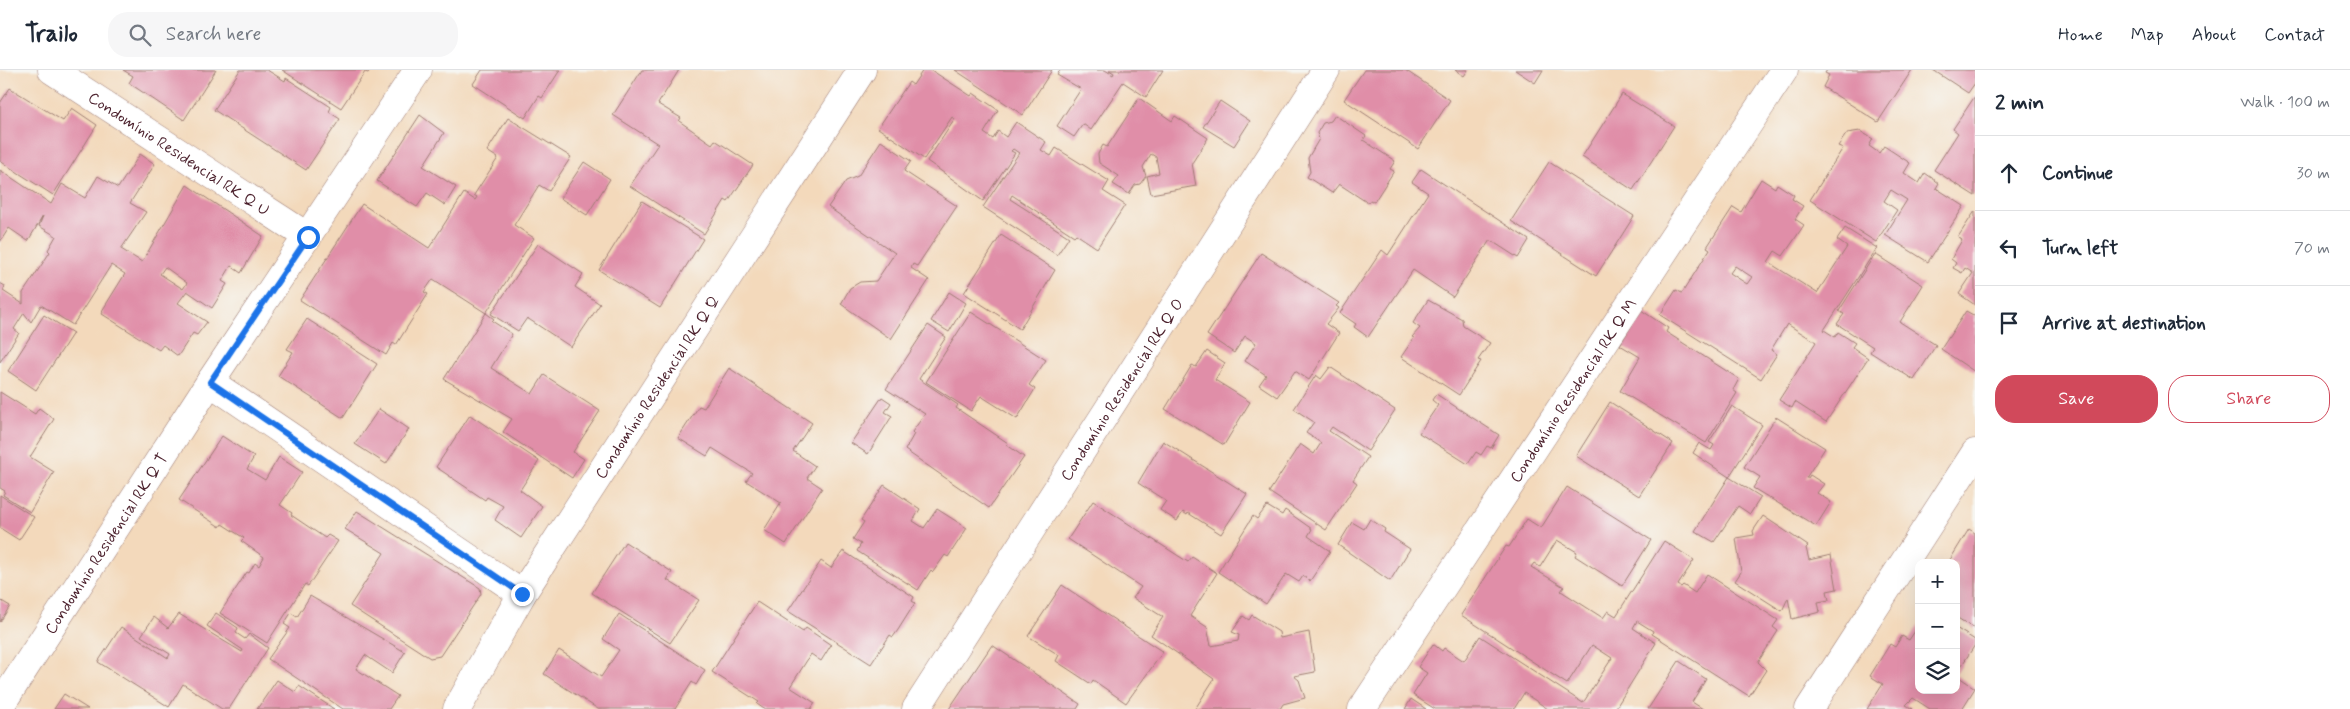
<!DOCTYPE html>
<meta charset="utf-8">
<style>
:root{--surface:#fff;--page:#f6f6f7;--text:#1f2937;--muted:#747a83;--line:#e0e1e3;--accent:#d1495b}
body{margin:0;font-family:Mynerve,sans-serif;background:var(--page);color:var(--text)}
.controls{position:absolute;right:15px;bottom:15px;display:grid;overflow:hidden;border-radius:10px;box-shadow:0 5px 20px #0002}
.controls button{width:45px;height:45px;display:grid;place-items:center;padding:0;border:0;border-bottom:1px solid var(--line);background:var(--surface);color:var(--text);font:25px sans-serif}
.stop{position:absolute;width:15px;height:15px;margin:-11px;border:4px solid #1a73e8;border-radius:50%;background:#fff}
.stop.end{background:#1a73e8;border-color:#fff;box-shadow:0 1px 5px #0008}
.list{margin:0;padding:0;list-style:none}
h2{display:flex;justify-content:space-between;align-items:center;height:65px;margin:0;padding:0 20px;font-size:21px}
h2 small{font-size:16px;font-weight:400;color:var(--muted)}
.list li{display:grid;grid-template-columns:32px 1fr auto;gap:15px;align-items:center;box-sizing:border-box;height:75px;padding:0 20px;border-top:1px solid var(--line)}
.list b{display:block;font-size:19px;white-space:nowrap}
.list em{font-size:16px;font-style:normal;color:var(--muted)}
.actions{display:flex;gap:10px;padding:15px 20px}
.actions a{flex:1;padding:11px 0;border:1px solid var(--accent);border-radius:20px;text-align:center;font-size:18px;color:var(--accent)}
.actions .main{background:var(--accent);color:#fff}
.icon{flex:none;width:28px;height:28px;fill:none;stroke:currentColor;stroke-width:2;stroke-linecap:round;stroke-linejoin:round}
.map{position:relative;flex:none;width:1975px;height:639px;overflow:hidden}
header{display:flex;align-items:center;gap:30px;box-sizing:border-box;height:70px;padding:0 25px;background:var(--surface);border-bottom:1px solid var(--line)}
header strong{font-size:24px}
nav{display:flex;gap:28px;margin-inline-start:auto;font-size:18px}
.search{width:350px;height:45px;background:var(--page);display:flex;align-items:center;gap:12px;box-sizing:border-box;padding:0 18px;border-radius:20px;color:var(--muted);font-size:19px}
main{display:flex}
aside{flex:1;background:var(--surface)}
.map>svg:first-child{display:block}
.building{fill:#e08ea8;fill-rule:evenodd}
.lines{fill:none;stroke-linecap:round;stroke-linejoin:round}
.minor-casing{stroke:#9e7c73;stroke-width:29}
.minor{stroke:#fff;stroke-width:28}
.route{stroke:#1a73e8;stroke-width:6}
.labels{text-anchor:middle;stroke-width:5;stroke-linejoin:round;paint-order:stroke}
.street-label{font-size:16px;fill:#4a1f2b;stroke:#f6f6f2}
</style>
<header>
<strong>Trailo</strong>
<div class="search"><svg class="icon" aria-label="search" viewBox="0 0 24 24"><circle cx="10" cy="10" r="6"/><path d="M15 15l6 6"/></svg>Search here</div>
<nav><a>Home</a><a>Map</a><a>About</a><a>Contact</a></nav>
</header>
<main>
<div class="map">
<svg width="1975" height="639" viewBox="0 0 1975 639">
<rect width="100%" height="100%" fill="#f6f6f2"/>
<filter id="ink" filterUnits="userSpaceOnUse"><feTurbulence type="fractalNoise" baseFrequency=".02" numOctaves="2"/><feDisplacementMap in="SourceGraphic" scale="10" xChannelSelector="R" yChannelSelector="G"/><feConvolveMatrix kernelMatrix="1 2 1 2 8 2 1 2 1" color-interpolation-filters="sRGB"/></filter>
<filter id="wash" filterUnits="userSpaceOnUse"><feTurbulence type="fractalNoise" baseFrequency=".0096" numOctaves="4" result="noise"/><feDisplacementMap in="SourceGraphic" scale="20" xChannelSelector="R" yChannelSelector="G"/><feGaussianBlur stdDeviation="1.12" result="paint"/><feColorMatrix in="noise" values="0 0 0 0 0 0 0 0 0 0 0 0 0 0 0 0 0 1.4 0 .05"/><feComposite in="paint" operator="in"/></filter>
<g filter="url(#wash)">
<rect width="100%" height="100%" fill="#f3d9bb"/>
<g id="blocks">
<!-- building -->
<g class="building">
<path d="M123 0H216L184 50 129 13 133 6Z"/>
<path d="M240 0H267L285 11 286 8 331 37 329 42 340 49 306 100 214 40Z"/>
<path d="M282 0H370L368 3 365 2 341 38Z"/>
<path d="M482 0H560L542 28 539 26 525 48 473 14Z"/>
<path d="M642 0H679L658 34 681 48 679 51 712 74 715 70 753 95 728 132 725 130 704 164 630 116 658 74 613 45Z"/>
<path d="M923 0H931L971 26 973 23 998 40 984 63 993 69 998 61 1006 67 1016 52 1046 72 1041 80 1051 86 1056 78 1109 111 1103 121 1125 135 1097 178 1076 164 1074 166 1012 125 1010 129 1069 167 1057 185 983 137 1019 83 1013 79 1011 81 1015 83 983 131 927 91 955 49 952 47 924 89 878 58 909 12 913 15Z"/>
<path d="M955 0H1052L1023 45Z"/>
<path d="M1060 0H1105L1113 5 1114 3 1109 0H1163L1146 27 1123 12 1091 60 1083 54 1074 67 1057 56 1081 19 1057 5Z"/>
<path d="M1364 0H1405L1450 30 1418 79 1344 30Z"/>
<path d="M1455 0H1468L1464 6Z"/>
<path d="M1515 0H1543L1535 13Z"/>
<path d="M1827 0H1912L1878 52 1823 17 1829 5 1825 3Z"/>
<path d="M1933 0H1975V13L1968 23Z"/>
<path d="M10 18 63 51 72 38 97 55 53 125 0 91V33Z"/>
<path d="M1622 24 1674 56 1633 120 1582 87Z"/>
<path d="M1975 26V126L1934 100 1958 63 1953 59Z"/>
<path d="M1139 28 1172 51 1175 46 1208 68 1192 93 1196 116 1151 124 1147 106 1159 103 1156 87 1151 84 1143 97 1146 106 1140 114 1135 115 1129 124 1113 114 1119 106 1099 93 1098 84 1103 75 1107 77Z"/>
<path d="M1220 31 1250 51 1234 76 1203 57Z"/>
<path d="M420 45 444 63 423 96 456 117 445 135 427 123 417 137 377 111Z"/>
<path d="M1335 45 1366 66 1363 70 1395 91 1390 99 1394 101 1374 132 1370 130 1368 133 1339 114 1332 123 1307 107 1310 102 1308 88 1319 69 1317 63 1323 53 1331 51Z"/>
<path d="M508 48 571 87 549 121 539 115 514 155 534 168 486 243 433 209 424 222 428 224 396 275 393 273 386 285 300 230 362 134 429 178 464 123 475 130 477 127 474 125 498 88 487 81Z"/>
<path d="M1860 61 1873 69 1869 76 1879 83 1884 76 1910 93 1904 103 1919 113 1925 103 1939 113 1936 118 1964 136 1928 192 1885 165 1907 130 1891 120 1884 131 1897 140 1876 172 1810 130 1843 78 1838 76 1847 63Z"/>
<path d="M881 71 911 91 904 101 957 136 917 196 913 194 911 198 929 210 891 269 841 234 850 218 860 212 876 211 895 183 828 137 846 111 858 106Z"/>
<path d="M140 84 155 94 130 133 146 142 121 179 142 192 187 115 263 166 241 203 231 196 222 211 227 214 212 238 187 221 178 233 207 252 197 265 193 263 178 286 163 275 159 280 102 244 103 242 102 241 125 204 111 195 73 255 41 235 31 252 24 243 14 259 19 263 0 292V213L5 216 3 221 23 234V223L50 182 48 180 56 166 39 156 43 146 28 171 9 158 0 172V100L51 134 62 114 85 128 98 106 118 118ZM165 197 187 213 183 219 160 204Z"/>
<path d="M584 92 610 109 587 145 560 128Z"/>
<path d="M1549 92 1634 146 1596 206 1511 151Z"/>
<path d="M1421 99 1529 170 1518 188 1490 170 1453 227 1413 200 1368 267 1354 257 1356 254 1340 243 1382 180 1388 185 1428 123 1412 112Z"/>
<path d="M1761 109 1775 118 1777 114 1794 125 1792 129 1803 136 1795 149 1804 155 1794 170 1783 186 1775 181 1768 192 1817 223 1847 177 1837 170 1845 158 1877 178 1824 260 1835 267 1838 262 1855 273 1852 277 1868 288 1826 352 1795 332 1792 338 1779 330 1816 272 1787 254 1771 280 1777 284 1761 309 1660 245 1676 220 1682 223 1710 179 1707 177 1733 137 1741 142ZM1735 196 1752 207 1747 214 1730 203Z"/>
<path d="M642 131 703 169 660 238 599 200Z"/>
<path d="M1975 141V235L1959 224 1973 203 1965 198 1962 203 1953 198 1956 193 1951 189 1962 170 1958 167Z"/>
<path d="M1001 165 1055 200 1020 259 964 223Z"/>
<path d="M538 174 583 204 575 217 600 234 571 277 527 248 518 261 491 244Z"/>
<path d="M1261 183 1339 233 1336 236 1339 238 1326 254 1339 263 1309 310 1295 301 1277 327 1259 315 1266 305 1245 291 1256 273 1245 266 1234 283 1207 265Z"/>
<path d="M1875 184 1923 215 1900 252 1936 275 1914 310 1870 282 1873 277 1837 254 1844 244 1839 241Z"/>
<path d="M949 222 966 233 949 262 931 251Z"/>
<path d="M1428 230 1462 249 1463 256 1490 273 1478 290 1481 291 1459 325 1401 287 1414 268 1412 267 1420 258 1413 253Z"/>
<path d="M1641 240 1668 258 1666 262 1739 309 1733 320 1737 323 1706 373 1620 321 1640 287 1620 275Z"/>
<path d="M1966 241 1975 246V302L1941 279Z"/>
<path d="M971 242 1046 290 1029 315 1035 319 1017 349 981 326 971 341 926 312Z"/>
<path d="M486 243 494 249 492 251 512 264 491 298 532 324 544 305 600 341 573 382 584 389 572 408 503 362 512 349 444 309Z"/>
<path d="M44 245 73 263 36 320 8 301Z"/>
<path d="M307 249 377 294 343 348 278 306 293 282 287 279Z"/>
<path d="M928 255 946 267 919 309 958 335 956 338 1008 373 1007 375 1024 387 989 438 905 380 914 364 912 362 925 344 886 319Z"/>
<path d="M1207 281 1225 293 1215 310 1250 332 1224 375 1165 339 1192 295 1196 297Z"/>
<path d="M1330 297 1395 340 1368 381 1332 357 1329 361 1368 387 1353 410 1357 413 1326 460 1269 422 1300 374 1314 384 1321 373 1306 363 1314 352 1294 339 1316 305 1321 309Z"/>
<path d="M729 298 812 353 793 381 815 396 807 408 822 418 786 474 764 460 781 433 746 411 752 403 712 378 707 386 678 368 699 336 704 338Z"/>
<path d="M0 322 35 344 39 338 54 349 30 387 54 402 30 442 3 425 5 421 0 418Z"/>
<path d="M1436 324 1499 365 1491 378 1487 376 1481 385 1476 382 1468 394 1419 363 1438 335 1432 330Z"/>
<path d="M882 327 891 333 885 342 892 346 868 384 851 373Z"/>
<path d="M1610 332 1673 373 1639 426 1576 386Z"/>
<path d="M1732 336 1762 355 1729 407 1693 383 1699 373 1711 380 1714 375 1709 372Z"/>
<path d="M379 339 409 359 386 394 355 374Z"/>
<path d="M470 345 539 391 520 420 542 436 521 468 495 450 503 436 487 427 485 430 436 397Z"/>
<path d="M1776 347 1825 378 1806 408H1808L1810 405 1824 414 1817 423 1831 432 1816 456 1753 418 1760 407 1744 397Z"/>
<path d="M222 366 254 387 247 399 265 410 279 387 302 402 280 435 292 443 291 445 325 468 328 465 338 471 308 516 305 514 267 573 220 543 247 502 249 503 255 493 259 496 264 487 241 471 244 468 222 454 220 457 179 430Z"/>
<path d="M1163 371 1247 424 1221 464 1188 443 1187 445 1183 442 1177 451 1160 440 1166 431 1138 413Z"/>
<path d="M1729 407 1761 427 1750 444 1738 436 1714 472 1695 461Z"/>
<path d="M884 415 920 439 913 451 924 458 937 439 967 458 948 487 945 485 933 502 931 500 918 520 857 481 861 474 853 469 864 452 861 450Z"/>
<path d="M1567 417 1651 470 1622 516 1575 486 1577 482 1557 470 1540 497 1534 493 1531 497 1564 517 1561 521 1603 548 1608 541 1616 546 1664 471 1694 490 1678 515 1681 517 1683 515 1695 523 1707 504 1778 550 1773 557 1778 561 1758 592 1766 600 1749 626 1652 564 1653 561 1637 551 1633 558 1656 573 1615 639H1548L1524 623 1514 639H1435L1413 625 1427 603 1418 597 1433 574 1442 581 1444 578 1464 591 1480 566 1583 633 1612 588 1592 575 1567 614 1461 545 1506 476 1509 477 1527 449 1541 458Z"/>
<path d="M0 425 34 447 19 470 0 458Z"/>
<path d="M1093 431 1188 492 1192 487 1217 503 1190 546 1207 557 1211 576 1238 571 1239 565 1232 562 1243 546 1249 550 1252 545 1279 562 1280 568 1309 562 1315 602 1294 606 1299 610 1305 628 1283 634 1280 639H1195L1214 609 1151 565 1163 547 1133 528 1141 517 1068 469Z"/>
<path d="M1267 436 1282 445 1285 440 1312 459 1308 466 1330 481 1310 511 1303 506 1299 512 1286 504 1266 534 1218 502 1253 446 1257 449Z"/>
<path d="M357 441 480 518 481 524 440 586 430 588 350 536 384 483 345 459Z"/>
<path d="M1763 446 1808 476 1806 478 1809 490 1831 485 1837 519 1827 521 1829 530 1818 532 1820 542 1792 549 1788 528 1782 541 1735 511 1741 502 1736 468 1754 465 1753 461Z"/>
<path d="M1370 449 1385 459 1384 462 1410 479 1390 511 1338 475 1352 452 1364 459Z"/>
<path d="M1969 459 1975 463V559L1956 547V493H1948Z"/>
<path d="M625 472 672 502 667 510 699 530 670 573 592 523Z"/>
<path d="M843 481 914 527 912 531 915 533 898 560 893 567 890 565 871 594 788 541 821 491 831 498Z"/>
<path d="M1062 515 1163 582 1126 633 1093 610 1091 614 1056 591 1059 585 1028 566Z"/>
<path d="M310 526 405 582 392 603 365 585 356 599 398 626 389 639H343L268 589 290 558 284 554 291 543 297 547Z"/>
<path d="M0 530 10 536 0 552Z"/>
<path d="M757 532 803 562 806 558 831 575 821 591 811 584 790 617 815 633 811 639H764L757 634 759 632 712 602Z"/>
<path d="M216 543 238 558 236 563 245 569 249 564 268 578 229 639H222L183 614 169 637 98 592 121 557 168 588 170 584 141 566 154 547 168 558 179 544 242 582 243 580 207 556Z"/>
<path d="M619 544 705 600 696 615 692 612 675 639H598L544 604 559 580 601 607 619 580 603 569Z"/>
<path d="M1919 555V620H1956V605L1975 618 1962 639H1930L1913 628 1906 635 1913 639H1867L1883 614 1870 606 1890 574 1895 577 1902 566 1909 570Z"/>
<path d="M1956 558 1975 570V575L1956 604Z"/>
<path d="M992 575 1080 634 1077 639H949Z"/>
<path d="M1679 591 1706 609 1692 632 1703 639H1648Z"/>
<path d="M277 610 295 622 299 616 334 639H257Z"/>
<path d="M64 624 88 639H54Z"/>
<path d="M1411 629 1426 639H1405Z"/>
</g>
</g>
</g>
<g filter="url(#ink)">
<use href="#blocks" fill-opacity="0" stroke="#9e7c73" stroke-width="1"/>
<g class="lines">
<defs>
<g id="minor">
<path id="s1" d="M52 0 308 167"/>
<path d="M210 312 522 524"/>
<path id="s2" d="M0 636 210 312 418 0"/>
<path id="s3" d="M457 639 522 524 862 0"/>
<path id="s4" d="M916 639 1326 0"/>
<path id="s5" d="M1362 639 1784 0"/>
<path d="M1809 639 1975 383"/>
</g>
</defs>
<!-- minor casing -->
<use href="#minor" class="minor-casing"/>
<!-- minor -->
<use href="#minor" class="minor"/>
</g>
</g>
<g class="lines" filter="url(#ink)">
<!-- route -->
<path class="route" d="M308 167 210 312 522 524"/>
</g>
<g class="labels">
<!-- street labels -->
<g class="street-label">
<text dy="6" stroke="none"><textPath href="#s1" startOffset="152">Condomínio Residencial RK Q U</textPath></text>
<text dy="6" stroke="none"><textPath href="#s3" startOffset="379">Condomínio Residencial RK Q Q</textPath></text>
<text dy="6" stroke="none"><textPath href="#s4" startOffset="380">Condomínio Residencial RK Q O</textPath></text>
<text dy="6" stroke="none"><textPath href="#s5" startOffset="382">Condomínio Residencial RK Q M</textPath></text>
<text dy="6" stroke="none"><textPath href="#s2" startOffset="194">Condomínio Residencial RK Q T</textPath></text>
</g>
</g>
</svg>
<div class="controls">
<button>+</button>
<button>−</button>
<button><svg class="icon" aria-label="layers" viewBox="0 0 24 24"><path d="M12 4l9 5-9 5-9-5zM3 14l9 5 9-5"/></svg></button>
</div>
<div class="stop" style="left:308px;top:167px"></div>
<div class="stop end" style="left:522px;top:524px"></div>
</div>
<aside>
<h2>2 min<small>Walk · 100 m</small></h2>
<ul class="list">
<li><svg class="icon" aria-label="ahead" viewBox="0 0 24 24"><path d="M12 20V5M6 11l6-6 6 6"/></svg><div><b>Continue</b></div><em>30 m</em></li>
<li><svg class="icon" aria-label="left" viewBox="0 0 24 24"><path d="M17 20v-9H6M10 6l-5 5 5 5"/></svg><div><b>Turn left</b></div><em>70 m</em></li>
<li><svg class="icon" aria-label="arrive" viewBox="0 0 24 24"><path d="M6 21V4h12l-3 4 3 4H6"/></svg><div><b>Arrive at destination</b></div></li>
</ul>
<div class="actions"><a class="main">Save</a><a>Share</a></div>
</aside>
</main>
